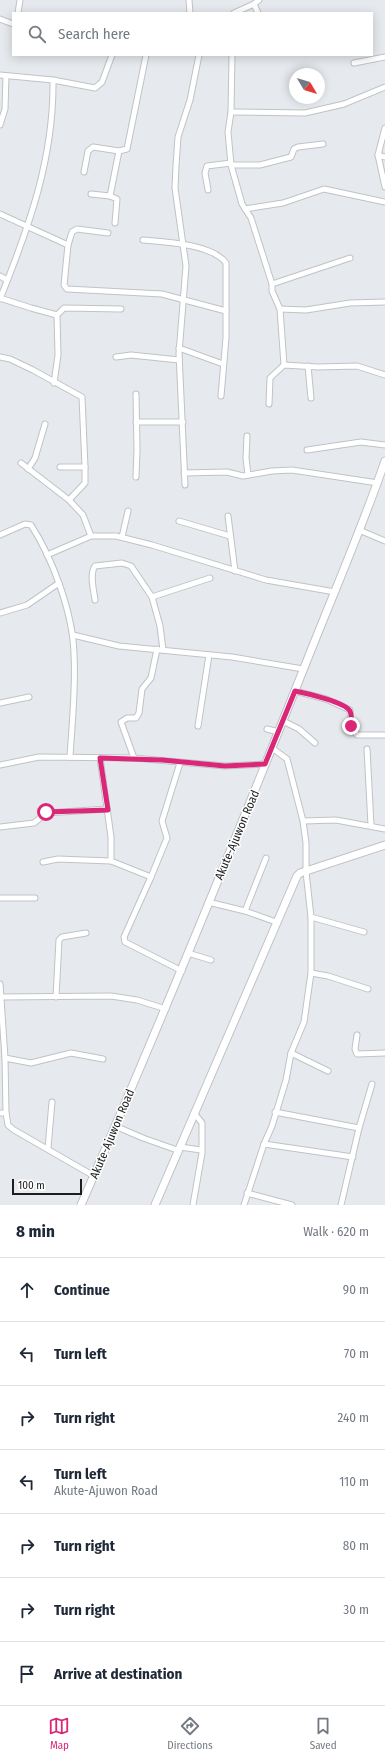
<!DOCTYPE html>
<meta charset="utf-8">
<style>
:root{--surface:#fff;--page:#f6f6f7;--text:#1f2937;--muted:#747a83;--line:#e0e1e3;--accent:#db2777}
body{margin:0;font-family:"Fira Sans Condensed",sans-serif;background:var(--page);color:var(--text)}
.compass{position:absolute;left:289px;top:68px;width:36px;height:36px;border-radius:50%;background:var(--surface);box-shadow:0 2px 10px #0003;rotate:128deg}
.scale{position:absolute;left:12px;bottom:10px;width:70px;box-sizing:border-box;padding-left:4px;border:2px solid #1c1d1e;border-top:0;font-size:11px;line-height:14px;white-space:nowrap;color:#1c1d1e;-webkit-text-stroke:3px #fff;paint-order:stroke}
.stop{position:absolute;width:12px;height:12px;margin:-9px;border:3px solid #db2777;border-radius:50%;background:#fff}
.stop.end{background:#db2777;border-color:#fff;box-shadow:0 1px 4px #0008}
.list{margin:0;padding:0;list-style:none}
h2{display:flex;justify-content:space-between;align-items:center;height:52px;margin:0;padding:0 16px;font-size:17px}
h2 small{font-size:13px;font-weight:400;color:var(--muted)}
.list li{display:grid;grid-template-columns:26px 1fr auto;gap:12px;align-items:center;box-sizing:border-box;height:64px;padding:0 16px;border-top:1px solid var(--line)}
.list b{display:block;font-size:15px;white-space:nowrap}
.list p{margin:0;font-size:13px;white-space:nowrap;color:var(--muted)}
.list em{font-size:13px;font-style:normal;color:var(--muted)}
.icon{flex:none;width:22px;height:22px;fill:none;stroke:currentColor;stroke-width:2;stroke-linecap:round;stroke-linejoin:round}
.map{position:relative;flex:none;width:385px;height:1205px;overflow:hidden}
.search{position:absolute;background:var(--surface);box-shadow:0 2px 10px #0003;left:12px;right:12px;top:12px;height:44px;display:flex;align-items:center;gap:10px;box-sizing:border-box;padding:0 14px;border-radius:0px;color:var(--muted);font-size:15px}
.sheet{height:500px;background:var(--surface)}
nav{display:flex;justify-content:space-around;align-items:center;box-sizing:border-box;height:56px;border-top:1px solid var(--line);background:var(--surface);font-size:11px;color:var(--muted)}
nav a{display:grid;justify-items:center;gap:2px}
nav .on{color:var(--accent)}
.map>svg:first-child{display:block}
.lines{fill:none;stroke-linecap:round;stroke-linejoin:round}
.street-casing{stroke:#bfc3c7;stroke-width:7}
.secondary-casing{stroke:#bfc3c7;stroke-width:9}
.street{stroke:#fff;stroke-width:5}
.secondary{stroke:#fff;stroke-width:7}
.route{stroke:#db2777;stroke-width:5}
.labels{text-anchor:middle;stroke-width:3;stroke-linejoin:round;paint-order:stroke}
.street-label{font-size:12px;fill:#1c1d1e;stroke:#fff}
</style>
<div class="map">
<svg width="385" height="1205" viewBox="0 0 385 1205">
<rect width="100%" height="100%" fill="#e6eaee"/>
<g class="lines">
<defs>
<g id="street">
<path d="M189 0 190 13"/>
<path d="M254 4 258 13"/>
<path d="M18 13 20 0"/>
<path d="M234 13 254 4 259 0"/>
<path d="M0 19 13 24"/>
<path d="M232 55 231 112 228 132 231 165 242 204 251 218 272 284V291L280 309 284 365"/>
<path d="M354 63 385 57"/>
<path d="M0 75 53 80 95 88 102 82 112 55"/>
<path d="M231 112 305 113 344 104 385 87"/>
<path d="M0 125 5 109 6 76"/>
<path d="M385 128 378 155 385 187"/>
<path d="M378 155 385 157"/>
<path d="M231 165H260L291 157 294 149 298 147 323 144"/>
<path d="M84 172 88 151 93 147 119 151 127 149 146 55"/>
<path d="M208 190 205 173 207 166 231 163"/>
<path d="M91 194 110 196"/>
<path d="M245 209 283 203 324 189 385 202"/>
<path d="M0 214 68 245"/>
<path d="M115 223 117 199 110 196 119 151"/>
<path d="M108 233 77 229 72 232 68 245 64 285 67 289 162 294 226 311"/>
<path d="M143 240C166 242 212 244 226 263V338L221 396"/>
<path d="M0 276 7 280"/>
<path d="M272 284 350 258"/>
<path d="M0 298 31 308 57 315"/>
<path d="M0 299C29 227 54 158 53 80"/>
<path d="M280 309 306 310 350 303 385 302"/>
<path d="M179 348 223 364"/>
<path d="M0 357 10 359 33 370 82 397 85 467H60"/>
<path d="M116 357 131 355 179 360"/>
<path d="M308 366 311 398"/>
<path d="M54 383 58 355 57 315 64 308 121 309"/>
<path d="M136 394 137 450 136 477"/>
<path d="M269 404 270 378 284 365 318 367 357 366 385 375"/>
<path d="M136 422H183"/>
<path d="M247 436 246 458 248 475"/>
<path d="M307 450 361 442 385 445"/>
<path d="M21 463 69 500 83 515 91 536"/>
<path d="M28 469 35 458 45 424"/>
<path d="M184 473 227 472 243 476 272 471 292 470 378 483"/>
<path d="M185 485 179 353 186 266 175 188 176 166 178 137 190 100 199 55"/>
<path d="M69 500 85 483V467"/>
<path d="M228 516 235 571"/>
<path d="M179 521 230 536"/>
<path d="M359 530 385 541"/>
<path d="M0 535 25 524 31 525C53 559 73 614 74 654 76 688 72 723 70 757"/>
<path d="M122 537 128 511"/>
<path d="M47 555 91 536H116L152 545 266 580 335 592"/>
<path d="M152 597 210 578"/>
<path d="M95 600C94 591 89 574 95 566L122 563 131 566 152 597 160 626 163 650"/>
<path d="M0 613 27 605 59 583"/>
<path d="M73 635 119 646 232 657 303 669"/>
<path d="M295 691 326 699 350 710 351 726 357 735H385"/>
<path d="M0 703 29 697"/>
<path d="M283 721 299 729 315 743"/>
<path d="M198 726 209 655"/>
<path d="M267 729 279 732"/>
<path d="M367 749 371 825"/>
<path d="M100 758 111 837V861"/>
<path d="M134 758 121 722 127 718H136L139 713 142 689 151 678 157 649"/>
<path d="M180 763 162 821 167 838 151 877 124 937 125 942 182 971"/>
<path d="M0 765 39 757 134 758 225 766 265 764"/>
<path d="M303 821 336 820 385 829"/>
<path d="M0 827 34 823 46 813 107 809"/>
<path d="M43 862 58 859 111 861 151 877"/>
<path d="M0 898H35"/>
<path d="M208 902 245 911 276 922"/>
<path d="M245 911 266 858"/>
<path d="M311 917 364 932"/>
<path d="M188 953 211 960"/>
<path d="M311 973 328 976 368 989"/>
<path d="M0 984 5 1058 6 1113 8 1125 14 1130 94 1176"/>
<path d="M2 997 111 996 137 1000 166 1009"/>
<path d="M56 997 59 940 62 937 86 933"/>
<path d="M357 1035 355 1049 357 1054 385 1053"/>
<path d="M291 1053 328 1071"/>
<path d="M5 1058 31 1063 71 1053 103 1059"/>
<path d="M275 1112 359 1128"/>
<path d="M0 1113H6"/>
<path d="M115 1126 143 1138 177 1150"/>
<path d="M264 1144 353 1157"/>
<path d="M180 1147 201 1150"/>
<path d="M48 1148 52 1102"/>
<path d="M247 1193 292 1205"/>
<path d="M193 1205 202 1153V1123L194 1113"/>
<path d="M244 1205 264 1144 272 1126 286 1080 291 1053 304 1022 311 973V917L306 872V843L303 821 287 759 272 748"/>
<path d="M341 1205 359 1128 372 1084"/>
</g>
<g id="secondary">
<path d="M81 1205C159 1027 232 848 304 668 331 599 361 531 385 461"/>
<path d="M155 1205 297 876 300 873 385 845"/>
</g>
</defs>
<!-- street casing -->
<use href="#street" class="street-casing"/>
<!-- secondary casing -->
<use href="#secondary" class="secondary-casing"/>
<!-- street -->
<use href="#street" class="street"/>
<!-- secondary -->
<use href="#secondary" class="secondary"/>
</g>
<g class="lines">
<!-- route -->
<path class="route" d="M46 812 108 810 100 758 162 760 225 766 265 764 295 691C305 693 345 702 350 711 352 715 351 722 351 726"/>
</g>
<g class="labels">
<!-- street labels -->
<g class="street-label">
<text transform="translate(237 835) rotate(-67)" y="4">Akute-Ajuwon Road</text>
<text transform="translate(112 1134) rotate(-67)" y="4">Akute-Ajuwon Road</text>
</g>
</g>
</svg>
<svg class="compass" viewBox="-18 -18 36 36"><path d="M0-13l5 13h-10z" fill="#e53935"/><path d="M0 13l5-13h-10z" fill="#747a83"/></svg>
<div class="scale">100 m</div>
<div class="stop" style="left:46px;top:812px"></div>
<div class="stop end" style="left:351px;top:726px"></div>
<div class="search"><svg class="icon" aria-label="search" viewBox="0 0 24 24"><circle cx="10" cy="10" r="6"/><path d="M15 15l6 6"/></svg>Search here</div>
</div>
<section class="sheet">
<h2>8 min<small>Walk · 620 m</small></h2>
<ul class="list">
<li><svg class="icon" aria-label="ahead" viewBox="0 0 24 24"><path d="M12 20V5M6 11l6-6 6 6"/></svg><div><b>Continue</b></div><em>90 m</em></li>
<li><svg class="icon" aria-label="left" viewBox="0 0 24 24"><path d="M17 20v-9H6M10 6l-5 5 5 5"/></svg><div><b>Turn left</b></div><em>70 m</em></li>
<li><svg class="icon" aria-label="right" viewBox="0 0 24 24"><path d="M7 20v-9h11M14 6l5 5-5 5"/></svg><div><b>Turn right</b></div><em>240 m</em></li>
<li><svg class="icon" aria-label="left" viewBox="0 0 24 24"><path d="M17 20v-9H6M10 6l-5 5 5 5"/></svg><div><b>Turn left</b><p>Akute-Ajuwon Road</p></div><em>110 m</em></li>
<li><svg class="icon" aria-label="right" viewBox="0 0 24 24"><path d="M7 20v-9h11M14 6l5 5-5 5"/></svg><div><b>Turn right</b></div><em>80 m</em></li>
<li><svg class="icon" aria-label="right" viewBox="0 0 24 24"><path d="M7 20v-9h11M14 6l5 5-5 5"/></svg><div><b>Turn right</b></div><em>30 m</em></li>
<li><svg class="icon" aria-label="arrive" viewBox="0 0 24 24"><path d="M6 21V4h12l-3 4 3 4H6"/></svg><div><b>Arrive at destination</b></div></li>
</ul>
</section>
<nav>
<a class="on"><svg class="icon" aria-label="map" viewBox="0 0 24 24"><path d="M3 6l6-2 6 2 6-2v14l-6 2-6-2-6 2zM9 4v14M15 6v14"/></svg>Map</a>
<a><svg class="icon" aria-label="directions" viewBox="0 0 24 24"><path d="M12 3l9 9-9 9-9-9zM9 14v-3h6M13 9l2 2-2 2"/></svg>Directions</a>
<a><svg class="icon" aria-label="saved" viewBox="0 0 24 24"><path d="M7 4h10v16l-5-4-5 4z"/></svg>Saved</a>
</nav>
